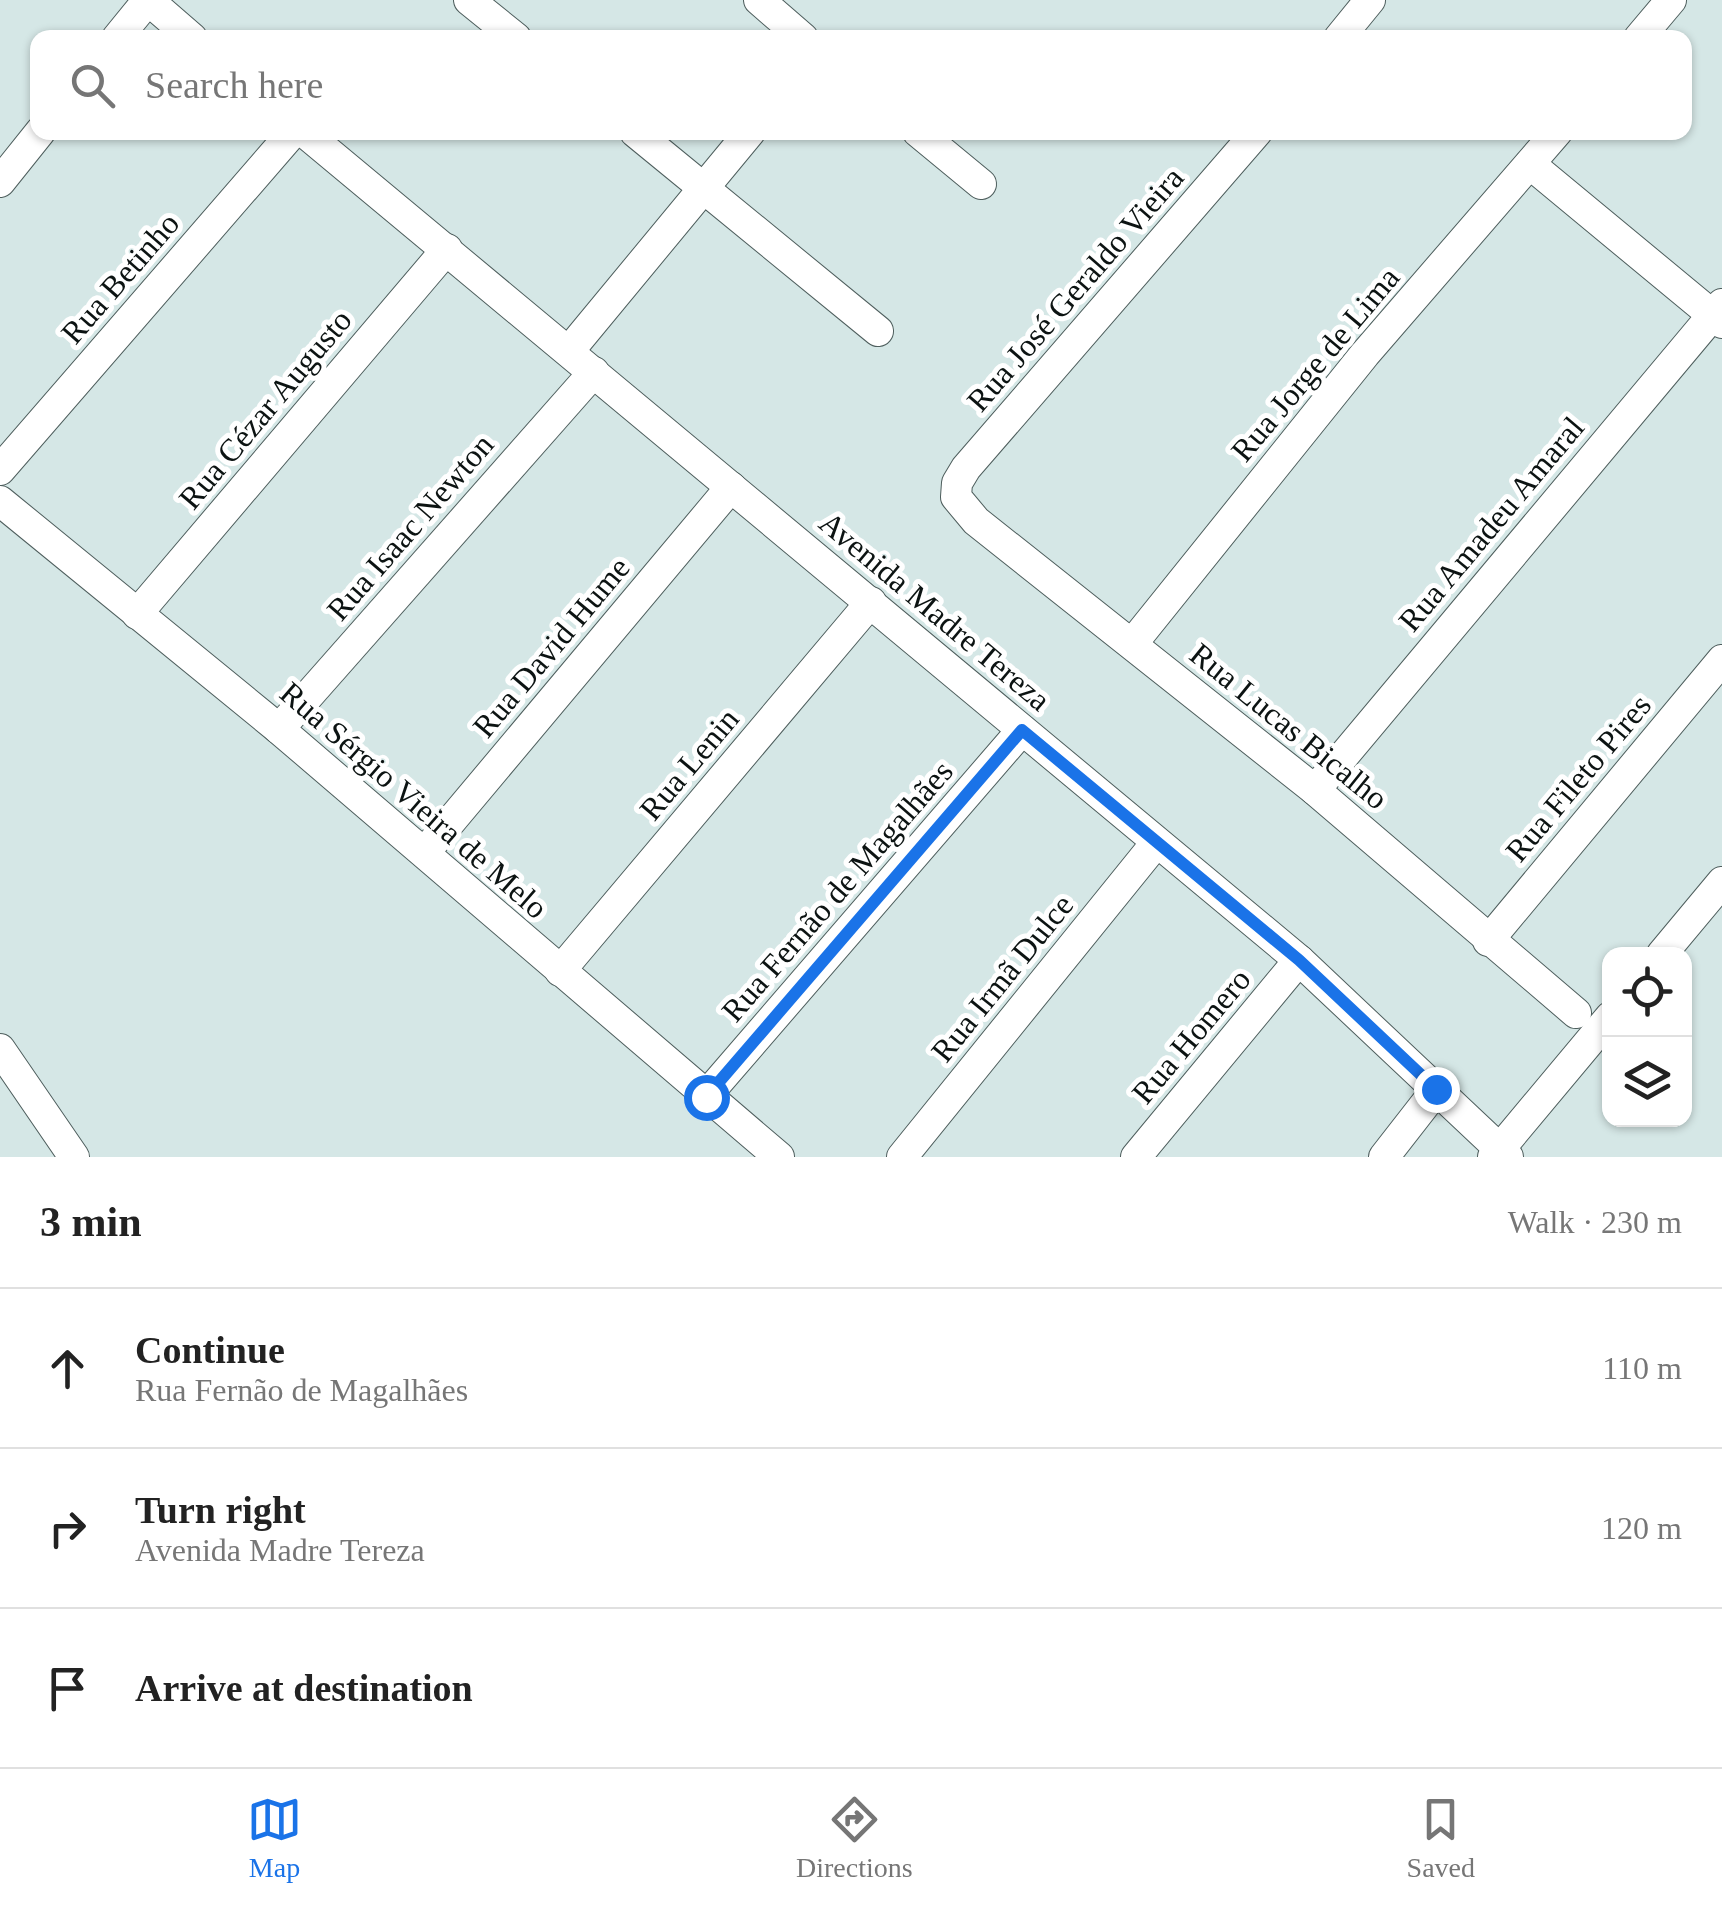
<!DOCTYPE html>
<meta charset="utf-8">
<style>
:root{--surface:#fff;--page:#f6f6f6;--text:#222;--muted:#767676;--line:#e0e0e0;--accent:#1a73e8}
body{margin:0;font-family:"Times New Roman",serif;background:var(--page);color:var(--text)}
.controls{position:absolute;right:30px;bottom:30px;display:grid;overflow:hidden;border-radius:20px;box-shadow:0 2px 8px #0004}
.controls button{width:90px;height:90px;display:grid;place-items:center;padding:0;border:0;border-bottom:2px solid var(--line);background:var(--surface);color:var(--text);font:50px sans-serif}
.stop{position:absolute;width:30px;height:30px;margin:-22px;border:8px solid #1a73e8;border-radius:50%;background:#fff}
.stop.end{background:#1a73e8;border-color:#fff;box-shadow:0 2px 10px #0008}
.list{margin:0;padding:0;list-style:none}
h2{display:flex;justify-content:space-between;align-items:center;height:130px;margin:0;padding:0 40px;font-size:42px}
h2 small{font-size:32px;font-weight:400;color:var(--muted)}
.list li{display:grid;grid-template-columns:65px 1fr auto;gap:30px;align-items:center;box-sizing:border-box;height:160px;padding:0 40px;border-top:2px solid var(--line)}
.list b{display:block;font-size:38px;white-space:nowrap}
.list p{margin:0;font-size:32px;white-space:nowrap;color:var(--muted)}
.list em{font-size:32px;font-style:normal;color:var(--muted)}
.icon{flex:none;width:55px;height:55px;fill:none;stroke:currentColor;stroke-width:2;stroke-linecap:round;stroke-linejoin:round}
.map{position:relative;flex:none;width:1722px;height:1157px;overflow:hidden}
.search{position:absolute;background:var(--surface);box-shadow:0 2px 8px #0004;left:30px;right:30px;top:30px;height:110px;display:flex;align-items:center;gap:25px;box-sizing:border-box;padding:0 35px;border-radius:20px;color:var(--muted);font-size:38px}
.sheet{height:610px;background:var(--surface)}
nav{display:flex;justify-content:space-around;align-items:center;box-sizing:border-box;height:140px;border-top:2px solid var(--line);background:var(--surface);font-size:28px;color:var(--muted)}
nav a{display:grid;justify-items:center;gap:5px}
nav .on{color:var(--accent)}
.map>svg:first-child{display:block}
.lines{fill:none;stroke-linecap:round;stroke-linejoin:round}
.minor-casing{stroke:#4e5e5d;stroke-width:32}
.minor{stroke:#fff;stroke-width:30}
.route{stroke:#1a73e8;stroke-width:12}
.labels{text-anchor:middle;stroke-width:10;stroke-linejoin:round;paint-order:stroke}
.street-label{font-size:32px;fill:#0c1312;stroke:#fff}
</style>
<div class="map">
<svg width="1722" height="1157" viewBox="0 0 1722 1157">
<rect width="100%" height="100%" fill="#d5e7e6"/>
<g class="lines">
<defs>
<g id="minor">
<path d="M148 0 192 38"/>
<path d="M469 0 516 38"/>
<path d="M759 0 803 38"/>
<path d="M117 38 148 0"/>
<path d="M1339 38 1370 0"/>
<path d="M1639 38 1671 0"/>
<path d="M304 132 1299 960 1508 1157"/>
<path d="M635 132 878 331"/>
<path d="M918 132 981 184"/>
<path d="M1257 132 966 468 957 483 956 497 976 521 1315 790 1576 1013"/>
<path d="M1530 164 1722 323"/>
<path d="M0 182 40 132"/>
<path d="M569 351 750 132"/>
<path d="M0 470 293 132"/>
<path d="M0 501 279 729 779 1157"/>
<path d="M137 614 447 249"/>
<path d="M1132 644 1365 354 1557 132"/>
<path d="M279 729 594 372"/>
<path d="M1315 790 1722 304"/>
<path d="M425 852 731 487"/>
<path d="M1488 941 1722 660"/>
<path d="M1662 954 1722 882"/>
<path d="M560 971 871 602"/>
<path d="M0 1049 74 1157"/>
<path d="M705 1097 1022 730"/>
<path d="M902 1157 1156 843"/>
<path d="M1136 1157 1299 960"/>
<path d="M1384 1157 1437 1089"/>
<path d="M1493 1157 1610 1017"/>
</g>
</defs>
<!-- minor casing -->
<use href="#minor" class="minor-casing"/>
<!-- minor -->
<use href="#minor" class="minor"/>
</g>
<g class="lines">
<!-- route -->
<path class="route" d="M706 1097 1022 730 1299 960 1436 1089"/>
</g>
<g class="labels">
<!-- street labels -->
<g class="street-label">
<text transform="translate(120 278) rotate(-49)" y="11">Rua Betinho</text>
<text transform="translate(1075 289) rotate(-49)" y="11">Rua José Geraldo Vieira</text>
<text transform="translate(1315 364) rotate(-50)" y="11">Rua Jorge de Lima</text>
<text transform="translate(265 409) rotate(-50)" y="11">Rua Cézar Augusto</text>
<text transform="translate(1491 524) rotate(-50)" y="11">Rua Amadeu Amaral</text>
<text transform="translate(410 527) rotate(-49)" y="11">Rua Isaac Newton</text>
<text transform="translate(935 611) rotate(40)" y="11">Avenida Madre Tereza</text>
<text transform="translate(551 647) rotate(-50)" y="11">Rua David Hume</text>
<text transform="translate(1289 726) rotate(39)" y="11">Rua Lucas Bicalho</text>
<text transform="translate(689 764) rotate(-50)" y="11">Rua Lenin</text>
<text transform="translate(1578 778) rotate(-50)" y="11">Rua Fileto Pires</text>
<text transform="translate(414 800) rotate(41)" y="11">Rua Sérgio Vieira de Melo</text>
<text transform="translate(837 891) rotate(-49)" y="11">Rua Fernão de Magalhães</text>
<text transform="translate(1002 978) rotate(-51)" y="11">Rua Irmã Dulce</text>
<text transform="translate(1191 1036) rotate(-50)" y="11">Rua Homero</text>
</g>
</g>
</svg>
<div class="controls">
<button><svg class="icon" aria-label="locate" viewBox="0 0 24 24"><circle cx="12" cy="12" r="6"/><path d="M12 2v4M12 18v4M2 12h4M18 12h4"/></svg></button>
<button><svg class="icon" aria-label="layers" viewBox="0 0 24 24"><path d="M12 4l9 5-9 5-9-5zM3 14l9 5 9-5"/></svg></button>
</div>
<div class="stop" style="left:706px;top:1097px"></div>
<div class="stop end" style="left:1436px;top:1089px"></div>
<div class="search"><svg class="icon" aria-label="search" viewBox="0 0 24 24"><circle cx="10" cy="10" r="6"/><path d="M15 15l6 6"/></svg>Search here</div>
</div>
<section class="sheet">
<h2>3 min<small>Walk · 230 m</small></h2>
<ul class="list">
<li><svg class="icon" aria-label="ahead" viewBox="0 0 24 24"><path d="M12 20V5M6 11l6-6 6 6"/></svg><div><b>Continue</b><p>Rua Fernão de Magalhães</p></div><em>110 m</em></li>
<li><svg class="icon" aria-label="right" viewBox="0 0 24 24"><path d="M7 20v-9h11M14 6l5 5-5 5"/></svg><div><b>Turn right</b><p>Avenida Madre Tereza</p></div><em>120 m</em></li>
<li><svg class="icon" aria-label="arrive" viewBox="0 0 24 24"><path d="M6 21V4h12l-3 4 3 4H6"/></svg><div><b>Arrive at destination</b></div></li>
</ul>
</section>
<nav>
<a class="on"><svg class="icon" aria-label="map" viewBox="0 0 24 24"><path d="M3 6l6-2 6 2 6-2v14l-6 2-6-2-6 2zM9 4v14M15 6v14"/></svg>Map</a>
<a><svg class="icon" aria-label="directions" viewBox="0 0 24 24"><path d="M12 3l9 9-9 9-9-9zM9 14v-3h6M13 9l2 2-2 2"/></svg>Directions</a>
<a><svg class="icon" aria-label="saved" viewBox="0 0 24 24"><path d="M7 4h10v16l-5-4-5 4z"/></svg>Saved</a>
</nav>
